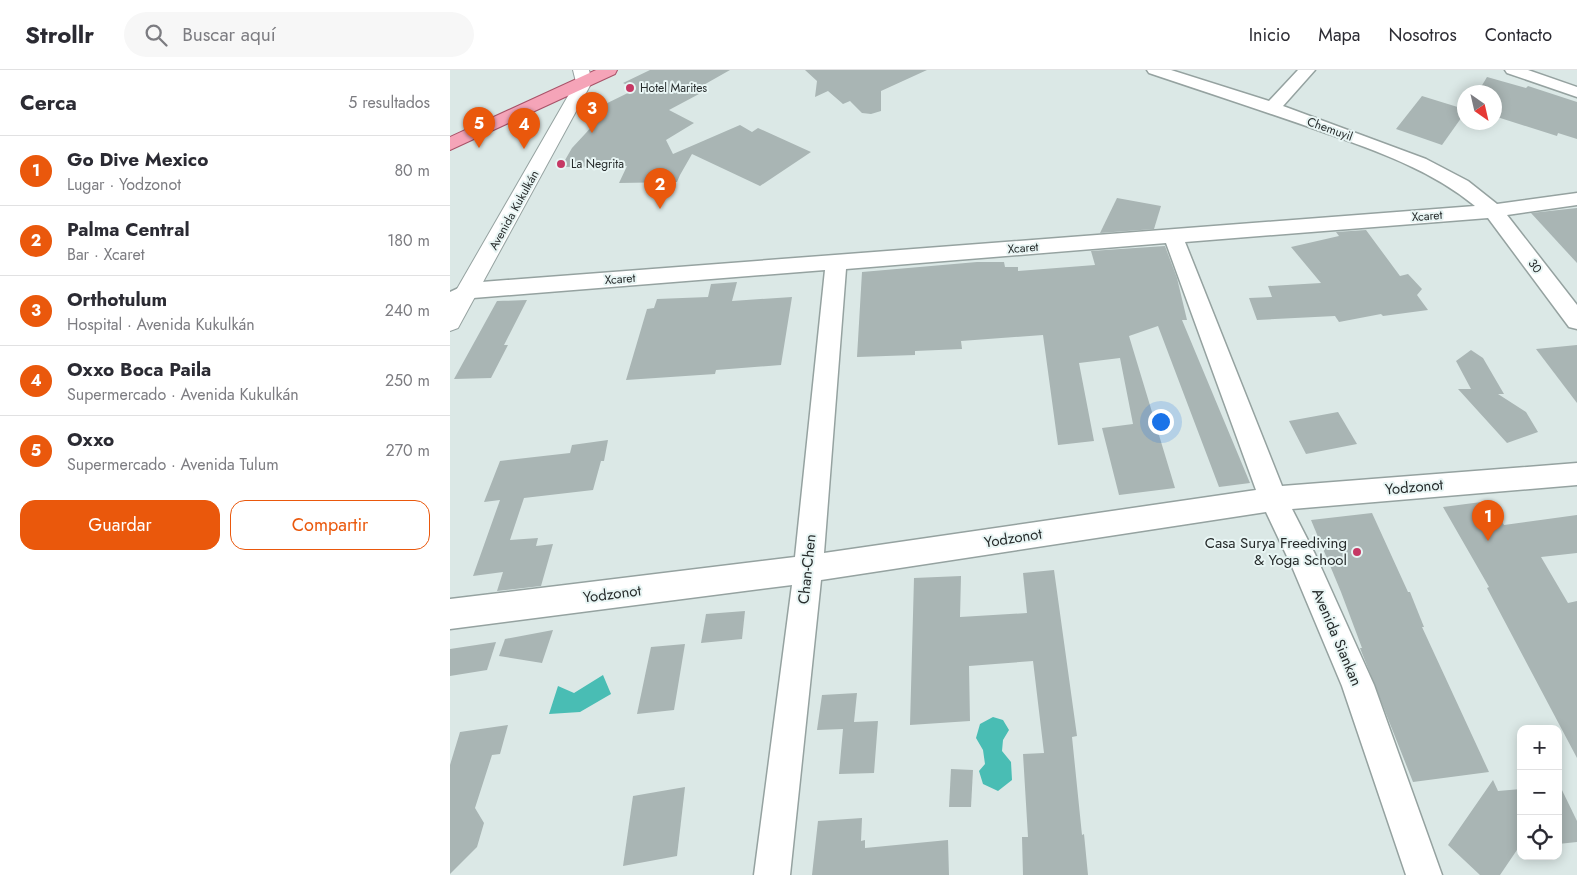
<!DOCTYPE html>
<html lang="es">
<meta charset="utf-8">
<style>
:root{--surface:#fff;--page:#f7f7f7;--text:#2b2b33;--muted:#7c7c81;--line:#e1e1e2;--accent:#ea580c}
body{margin:0;font-family:Jost,sans-serif;background:var(--page);color:var(--text)}
.controls{position:absolute;right:15px;bottom:15px;display:grid;overflow:hidden;border-radius:10px;box-shadow:0 2px 12px #0003}
.controls button{width:45px;height:45px;display:grid;place-items:center;padding:0;border:0;border-bottom:1px solid var(--line);background:var(--surface);color:var(--text);font:25px sans-serif}
.compass{position:absolute;left:1007px;top:15px;width:45px;height:45px;border-radius:50%;background:var(--surface);box-shadow:0 2px 12px #0003;rotate:146deg}
.you{position:absolute;left:710px;top:351px;width:18px;height:18px;margin:-12px;border:4px solid #fff;border-radius:50%;background:#1a73e8;box-shadow:0 0 0 8px #1a73e833}
.badge{display:grid;place-items:center;width:32px;height:32px;border-radius:50%;background:var(--accent);color:#fff;font-size:16px;font-weight:700}
.pin{position:absolute;translate:-50% -41px;filter:drop-shadow(0 1px 2px #0008)}
.pin::after{content:'';position:absolute;top:26px;width:18px;height:15px;background:inherit;clip-path:polygon(0 0,100% 0,50% 100%)}
.list{margin:0;padding:0;list-style:none}
h2{display:flex;justify-content:space-between;align-items:center;height:65px;margin:0;padding:0 20px;font-size:21px}
h2 small{font-size:16px;font-weight:400;color:var(--muted)}
.list li{display:grid;grid-template-columns:32px 1fr auto;gap:15px;align-items:center;box-sizing:border-box;height:70px;padding:0 20px;border-top:1px solid var(--line)}
.list b{display:block;font-size:19px;white-space:nowrap}
.list p{margin:0;font-size:16px;white-space:nowrap;color:var(--muted)}
.list em{font-size:16px;font-style:normal;color:var(--muted)}
.actions{display:flex;gap:10px;padding:15px 20px}
.actions a{flex:1;padding:11px 0;border:1px solid var(--accent);border-radius:15px;text-align:center;font-size:18px;color:var(--accent)}
.actions .main{background:var(--accent);color:#fff}
.icon{flex:none;width:28px;height:28px;fill:none;stroke:currentColor;stroke-width:2;stroke-linecap:round;stroke-linejoin:round}
.map{position:relative;flex:none;width:1127px;height:805px;overflow:hidden}
header{display:flex;align-items:center;gap:30px;box-sizing:border-box;height:70px;padding:0 25px;background:var(--surface);border-bottom:1px solid var(--line)}
header strong{font-size:24px}
nav{display:flex;gap:28px;margin-inline-start:auto;font-size:18px}
.search{width:350px;height:45px;background:var(--page);display:flex;align-items:center;gap:12px;box-sizing:border-box;padding:0 18px;border-radius:28px;color:var(--muted);font-size:19px}
main{display:flex}
aside{flex:1;background:var(--surface)}
.map>svg:first-child{display:block}
.water{fill:#49bdb4}
.building{fill:#a9b5b4}
.lines{fill:none;stroke-linecap:round;stroke-linejoin:round}
.minor-casing{stroke:#95a2a0;stroke-width:3}
.tertiary-casing{stroke:#95a2a0;stroke-width:2}
.primary-casing{stroke:#a85268;stroke-width:2}
.minor{fill:#fff;fill-rule:evenodd}
.tertiary{fill:#fff;fill-rule:evenodd}
.primary{fill:#f5a4b8;fill-rule:evenodd}
.poi-dot{fill:#c63864;stroke:#e8f5f4;stroke-width:2}
.labels{text-anchor:middle;stroke-width:4;stroke-linejoin:round;paint-order:stroke}
.far-poi-label{font-size:12px;fill:#262b2b;stroke:#e8f5f4;text-anchor:start}
.far-street-label{font-size:12px;fill:#262b2b;stroke:#e8f5f4}
.street-label{font-size:15px;fill:#262b2b;stroke:#e8f5f4}
.poi-label{font-size:15px;fill:#262b2b;stroke:#e8f5f4;text-anchor:end}
</style>
<header>
<strong>Strollr</strong>
<div class="search"><svg class="icon" aria-label="search" viewBox="0 0 24 24"><circle cx="10" cy="10" r="6"/><path d="M15 15l6 6"/></svg>Buscar aquí</div>
<nav><a>Inicio</a><a>Mapa</a><a>Nosotros</a><a>Contacto</a></nav>
</header>
<main>
<aside>
<h2>Cerca<small>5 resultados</small></h2>
<ul class="list">
<li><span class="badge">1</span><div><b>Go Dive Mexico</b><p>Lugar · Yodzonot</p></div><em>80 m</em></li>
<li><span class="badge">2</span><div><b>Palma Central</b><p>Bar · Xcaret</p></div><em>180 m</em></li>
<li><span class="badge">3</span><div><b>Orthotulum</b><p>Hospital · Avenida Kukulkán</p></div><em>240 m</em></li>
<li><span class="badge">4</span><div><b>Oxxo Boca Paila</b><p>Supermercado · Avenida Kukulkán</p></div><em>250 m</em></li>
<li><span class="badge">5</span><div><b>Oxxo</b><p>Supermercado · Avenida Tulum</p></div><em>270 m</em></li>
</ul>
<div class="actions"><a class="main">Guardar</a><a>Compartir</a></div>
</aside>
<div class="map">
<svg width="1127" height="805" viewBox="0 0 1127 805">
<rect width="100%" height="100%" fill="#dbe8e6"/>
<!-- water -->
<g class="water">
<path d="M153 605 161 624 130 642 99 644 108 616 124 623Z"/>
<path d="M543 647 553 650 559 660 553 670 552 681 561 692 562 710 548 721 533 714 529 701 535 694 533 680 526 668 530 654Z"/>
</g>
<!-- building -->
<g class="building">
<path d="M200 0H280L243 21 249 24 219 40 244 53 216 70 223 84 290 55 302 62 308 58 361 82 310 116 242 84 230 105 227 112 169 113 177 96 111 97 122 78 147 51 135 44 186 19 173 13Z"/>
<path d="M355 0H477L431 21V41L421 44 412 43 400 31 393 34 378 21 365 27 367 11Z"/>
<path d="M1037 7 1076 18 1078 16 1127 32V69L1108 63 1107 66 1044 46V22H1028Z"/>
<path d="M972 26 1014 39V44L992 75 946 59Z"/>
<path d="M667 128 711 136 704 159 650 163Z"/>
<path d="M1127 138V193L1081 143Z"/>
<path d="M916 160 950 206 958 204 972 219 967 225 978 240 933 246 931 244 889 252 885 246 807 250 799 228 822 227 818 216 871 213 841 177 889 166 886 162Z"/>
<path d="M715 176 727 208 737 250H732L800 413 769 417 708 256 679 266 725 418 669 425 652 358 683 354 670 288 629 293 644 371 608 375 593 265 511 271 512 279 465 281V285L407 287 412 202 527 192H554L555 197H568V201L645 195 641 181Z"/>
<path d="M287 212 282 231 342 227 331 295 266 300 265 304 176 310 197 239 204 238 207 229 258 227 261 214Z"/>
<path d="M77 230 54 275H58L41 308 4 309 47 231Z"/>
<path d="M1127 275V333L1086 279Z"/>
<path d="M1021 280 1033 288 1054 324H1048L1076 342 1088 362 1057 373 1008 319H1021L1006 291Z"/>
<path d="M888 342 907 374 856 384 839 351Z"/>
<path d="M158 370 154 391H151L143 420 74 428 60 470 88 468 86 476 103 474 91 516 47 521 53 502 23 506 50 430 34 432 50 391 120 383 122 375Z"/>
<path d="M1039 431 1054 455 1127 445V483L1091 487 1118 533 1127 531V688L1037 518 1039 517 993 437Z"/>
<path d="M922 443 958 522H960L974 557H972L1039 702 963 712 910 578H912L891 522 861 450Z"/>
<path d="M604 500 627 666 622 667 632 765 634 764 638 805H573L572 767H578L573 684 594 683 583 591 519 596 520 651 460 655 464 508 511 506 510 547 577 543 573 503Z"/>
<path d="M295 541 292 569 251 573 256 544Z"/>
<path d="M103 560 92 593 49 586 55 569Z"/>
<path d="M46 572 37 600 0 606V579Z"/>
<path d="M235 574 224 640 187 644 201 577Z"/>
<path d="M407 623 404 652 428 651 424 703 389 704 393 659 367 660 372 625Z"/>
<path d="M58 655 50 684 42 685 25 738 34 753 27 777 0 804V695L10 662Z"/>
<path d="M501 699 523 700 521 737H499Z"/>
<path d="M1043 710 1048 721 1071 719V774L1050 805H1030L998 775Z"/>
<path d="M1108 716H1110L1127 751V772L1108 774Z"/>
<path d="M235 717 227 786 173 796 183 726Z"/>
<path d="M412 748 411 771 415 770V778L498 770 499 805H362L368 751Z"/>
</g>
<g class="lines">
<defs>
<g id="minor">
<path d="M697 0H721L819 31 848 0H865L833 36 976 89 1018 111 1047 134 1127 123V135L1057 145 1127 235V259L1119 257 1038 148 735 172 832 416 1127 393V415L842 439 865 484 924 615 992 805H956L892 616 843 499 816 442 371 510 340 805H304L342 515 0 559V529L345 487 375 200 23 228 0 240V222L19 213 1025 136C981 100 929 82 876 63 817 42 758 23 699 3ZM716 173 806 420 374 483 396 199Z"/>
<path d="M1055 0H1078L1127 17V27L1057 3Z"/>
</g>
<path id="tertiary" d="M123 0H139L142 12 8 258 0 261V231L126 12Z"/>
<path id="primary" d="M146 0H167L165 4 0 80V67Z"/>
</defs>
<!-- minor casing -->
<use href="#minor" class="minor-casing"/>
<!-- tertiary casing -->
<use href="#tertiary" class="tertiary-casing"/>
<!-- primary casing -->
<use href="#primary" class="primary-casing"/>
<!-- minor -->
<use href="#minor" class="minor"/>
<!-- tertiary -->
<use href="#tertiary" class="tertiary"/>
<!-- primary -->
<use href="#primary" class="primary"/>
</g>
<!-- markers -->
<g class="poi-dot">
<circle cx="180" cy="18" r="5"/>
<circle cx="111" cy="94" r="5"/>
<circle cx="907" cy="482" r="5"/>
</g>
<g class="labels">
<!-- far-poi labels -->
<g class="far-poi-label">
<text x="190" y="22">Hotel Marites</text>
<text x="121" y="98">La Negrita</text>
</g>
<!-- far-street labels -->
<g class="far-street-label">
<text transform="translate(880 59) rotate(20)" y="4">Chemuyil</text>
<text transform="translate(64 140) rotate(-61)" y="4">Avenida Kukulkán</text>
<text transform="translate(977 146) rotate(-4)" y="4">Xcaret</text>
<text transform="translate(573 178) rotate(-5)" y="4">Xcaret</text>
<text transform="translate(1085 196) rotate(53)" y="4">30</text>
<text transform="translate(170 209) rotate(-4)" y="4">Xcaret</text>
</g>
<!-- street labels -->
<g class="street-label">
<text transform="translate(964 417) rotate(-5)" y="5">Yodzonot</text>
<text transform="translate(563 468) rotate(-9)" y="5">Yodzonot</text>
<text transform="translate(357 499) rotate(-84)" y="5">Chan-Chen</text>
<text transform="translate(162 524) rotate(-7)" y="5">Yodzonot</text>
<text transform="translate(887 567) rotate(67)" y="5">Avenida Siankan</text>
</g>
<!-- poi labels -->
<g class="poi-label">
<text x="897" y="478">Casa Surya Freediving<tspan x="897" dy="17">&amp; Yoga School</tspan></text>
</g>
</g>
</svg>
<div class="controls">
<button>+</button>
<button>−</button>
<button><svg class="icon" aria-label="locate" viewBox="0 0 24 24"><circle cx="12" cy="12" r="6"/><path d="M12 2v4M12 18v4M2 12h4M18 12h4"/></svg></button>
</div>
<svg class="compass" viewBox="-18 -18 36 36"><path d="M0-13l5 13h-10z" fill="#e53935"/><path d="M0 13l5-13h-10z" fill="#7c7c81"/></svg>
<div class="you"></div>
<div class="pin badge" style="left:1038px;top:471px">1</div>
<div class="pin badge" style="left:210px;top:139px">2</div>
<div class="pin badge" style="left:142px;top:63px">3</div>
<div class="pin badge" style="left:74px;top:79px">4</div>
<div class="pin badge" style="left:29px;top:78px">5</div>
</div>
</main>
